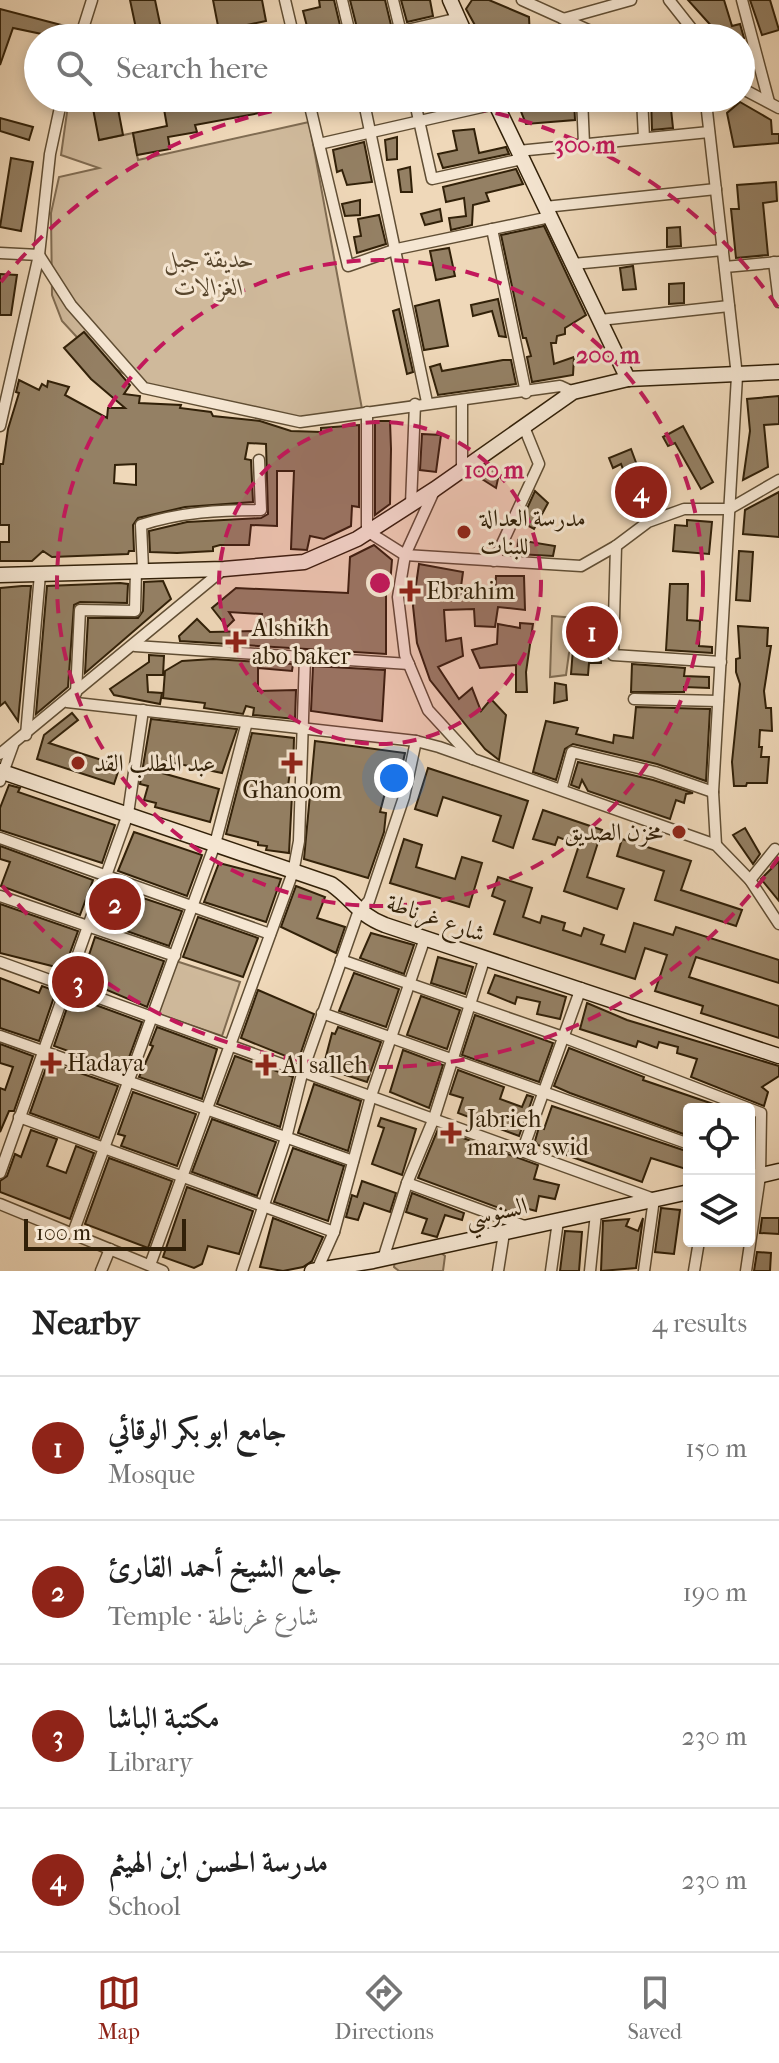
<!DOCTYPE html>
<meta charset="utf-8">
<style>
:root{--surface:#fff;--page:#f6f6f6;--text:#222;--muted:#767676;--line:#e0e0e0;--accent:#8f2418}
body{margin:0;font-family:"IM FELL French Canon",Amiri,serif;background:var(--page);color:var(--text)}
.controls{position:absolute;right:24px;bottom:24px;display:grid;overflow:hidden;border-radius:8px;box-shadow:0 4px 12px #0003}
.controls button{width:72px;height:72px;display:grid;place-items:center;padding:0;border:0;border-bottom:2px solid var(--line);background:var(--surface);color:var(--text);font:40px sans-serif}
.scale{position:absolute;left:24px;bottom:20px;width:162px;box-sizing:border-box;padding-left:8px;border:4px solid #312008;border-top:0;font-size:22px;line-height:28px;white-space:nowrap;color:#312008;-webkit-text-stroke:6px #f5e6d2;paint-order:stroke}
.you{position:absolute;left:394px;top:778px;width:28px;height:28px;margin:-20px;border:6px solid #fff;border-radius:50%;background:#1a73e8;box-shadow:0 0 0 12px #1a73e833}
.badge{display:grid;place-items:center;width:52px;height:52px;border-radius:50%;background:var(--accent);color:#fff;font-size:26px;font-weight:700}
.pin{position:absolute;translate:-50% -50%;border:4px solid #fff;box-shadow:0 2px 8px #0006}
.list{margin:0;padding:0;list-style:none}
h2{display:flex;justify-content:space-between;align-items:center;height:104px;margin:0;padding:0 32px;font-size:34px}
h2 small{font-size:26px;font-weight:400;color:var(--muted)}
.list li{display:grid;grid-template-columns:52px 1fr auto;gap:24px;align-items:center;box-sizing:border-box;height:144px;padding:0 32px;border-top:2px solid var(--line)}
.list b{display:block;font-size:30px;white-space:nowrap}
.list p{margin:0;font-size:26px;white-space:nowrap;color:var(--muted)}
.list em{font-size:26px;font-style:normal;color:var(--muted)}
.icon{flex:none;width:44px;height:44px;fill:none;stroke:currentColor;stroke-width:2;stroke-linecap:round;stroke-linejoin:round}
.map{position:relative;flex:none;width:779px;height:1271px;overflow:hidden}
.search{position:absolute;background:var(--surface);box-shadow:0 4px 12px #0003;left:24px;right:24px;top:24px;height:88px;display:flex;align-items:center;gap:20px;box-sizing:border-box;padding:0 28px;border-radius:44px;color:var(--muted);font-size:30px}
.sheet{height:680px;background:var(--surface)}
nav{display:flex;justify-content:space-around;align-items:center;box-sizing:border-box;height:112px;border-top:2px solid var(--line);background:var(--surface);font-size:22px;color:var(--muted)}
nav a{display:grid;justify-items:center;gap:4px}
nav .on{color:var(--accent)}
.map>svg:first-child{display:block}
.green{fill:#cfb99b;stroke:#806c52;stroke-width:2}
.building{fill:#948064;stroke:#312008;stroke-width:2;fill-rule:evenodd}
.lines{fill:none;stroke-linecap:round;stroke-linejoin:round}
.street-casing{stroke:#604e34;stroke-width:13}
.secondary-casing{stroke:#312008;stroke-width:17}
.street{stroke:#f5e6d2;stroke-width:10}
.secondary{stroke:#f5e6d2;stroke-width:14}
.ring{fill:none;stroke:#c2185b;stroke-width:4;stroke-dasharray:14 10}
.poi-dot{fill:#8f2418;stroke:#f5e6d2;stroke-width:3}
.labels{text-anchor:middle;stroke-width:6;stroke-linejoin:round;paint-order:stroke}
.park-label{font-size:24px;font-style:italic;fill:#58462d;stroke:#f5e6d2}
.poi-label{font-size:24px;fill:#312008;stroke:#f5e6d2;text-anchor:start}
.street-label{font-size:24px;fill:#312008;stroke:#f5e6d2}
.centre{fill:#c2185b;stroke:#f5e6d2;stroke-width:4}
.ring-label{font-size:24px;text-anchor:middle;font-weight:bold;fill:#c2185b;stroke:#f5e6d2;stroke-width:6;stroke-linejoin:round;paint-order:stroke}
</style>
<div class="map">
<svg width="779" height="1271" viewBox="0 0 779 1271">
<rect width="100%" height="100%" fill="#efd8b9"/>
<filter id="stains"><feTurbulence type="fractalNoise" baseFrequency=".0025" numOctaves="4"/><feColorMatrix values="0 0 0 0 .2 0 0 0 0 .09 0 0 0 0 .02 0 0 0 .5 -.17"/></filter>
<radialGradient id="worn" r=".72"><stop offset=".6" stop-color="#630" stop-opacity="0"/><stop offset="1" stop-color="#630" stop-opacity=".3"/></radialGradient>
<!-- green -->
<g class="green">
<path d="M69 98H91L100 140 133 133 138 160 309 122 362 409 300 418 154 390 97 359 62 321 52 295 51 213 59 177 99 168 61 155Z"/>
<path d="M552 616 576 618V646L569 653 566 675 550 677Z"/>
<path d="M176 961 240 982 222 1036 158 1014Z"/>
<path d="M440 1252 445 1256 443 1271H399L394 1267 395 1260Z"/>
</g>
<!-- building -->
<g class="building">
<path d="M130 0H155L163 38H138Z"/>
<path d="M213 0H262L266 21 219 31Z"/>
<path d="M319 0H334L343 38H310L303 11 320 7Z"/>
<path d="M350 0H385L391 25 359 36Z"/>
<path d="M401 0H430L433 16 407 22Z"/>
<path d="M472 0H489L529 17 530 38H482L466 9Z"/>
<path d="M688 0H724L732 26 740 24 744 38H730L721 28 715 30Z"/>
<path d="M750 0H770L779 30 762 35Z"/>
<path d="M0 9 65 26 61 38 13 28 0 65Z"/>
<path d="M91 98H116L123 135 99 140Z"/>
<path d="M162 98H279L281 109 195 125 197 132 168 137 170 149 137 155 133 133 167 126Z"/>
<path d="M574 98 575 120 526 124 516 99Z"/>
<path d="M651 98H676V109H671L673 128 652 130Z"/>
<path d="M740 102 771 120 772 134H779V143L734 147 727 113Z"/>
<path d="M0 118 33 127 29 140 0 131Z"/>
<path d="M474 129 479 153 506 147 509 154 443 168 438 154 457 150 453 131Z"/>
<path d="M397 137V159L387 160 385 140Z"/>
<path d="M364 142 372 182 347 185 342 170 337 172 333 150Z"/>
<path d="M11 158 33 162 21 231 0 227Z"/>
<path d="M410 167 412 192H401L398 170Z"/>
<path d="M516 169 523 184 486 193 489 201 473 205 472 225 451 230 449 218 466 216 464 198 446 202 443 187Z"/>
<path d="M776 182 777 201 763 203 768 255 736 258 731 209H739L737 185Z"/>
<path d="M360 200V215L345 216 342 204Z"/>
<path d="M440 209 442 221 425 225 421 214Z"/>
<path d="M379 215 386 244 357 253 354 237 361 236 358 219Z"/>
<path d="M544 226 586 315 565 328V334L557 336 556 343H551L554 364 574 357 573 375 532 382 527 357 531 356 526 338H523L501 235Z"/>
<path d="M680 227 681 246 667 247V228Z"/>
<path d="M449 248 455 276 436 280 430 251Z"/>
<path d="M633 266 636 289 623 290 620 268Z"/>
<path d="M0 274 17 275 11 315H0Z"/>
<path d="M684 283V303L669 304V284Z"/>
<path d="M498 299 506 337 499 336 492 311 473 316 471 305Z"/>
<path d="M439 300 448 346 424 350 415 306Z"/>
<path d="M399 309 413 372 407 374 393 311Z"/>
<path d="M84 332 130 385 124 394 140 396 139 403 181 405 180 408 211 412 213 416 260 421 291 431 321 432V428L359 425V507L352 506 351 526 324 539 310 536 307 550 291 549 294 471H277V526L251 525 249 545H220L213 547V551L177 553 150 552 149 531 187 522 261 518 268 514 266 444 248 443 245 459 251 460 253 502 185 507 138 518 133 525 134 551H129L128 554 52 557 43 551 32 561H0V542H9V525H0V464H3L8 429 19 393 16 392 19 380 39 390 42 384 47 387 48 381 69 387 65 395 107 418 108 408H125L91 379 64 348ZM136 464V485L114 483 115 465Z"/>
<path d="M503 360H511L516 384 438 395 430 367 440 364 442 371Z"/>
<path d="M779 396V424L764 425 768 467 743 480 750 431 747 399Z"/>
<path d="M375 421H390L391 449 390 504 375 515Z"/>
<path d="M683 426 713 482 701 489 675 443 668 446 663 437Z"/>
<path d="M422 434 441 435 436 472 420 470Z"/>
<path d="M631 449 652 506 639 511 621 464 613 468 609 458Z"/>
<path d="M486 465 499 474 496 488 474 474Z"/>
<path d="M535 491 548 503 534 529 521 522Z"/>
<path d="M779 492V537L743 534 745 510Z"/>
<path d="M687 520 712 522 709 554 673 551 675 525 687 526Z"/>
<path d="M518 540 555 546 553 556 517 554Z"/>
<path d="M374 545 392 560 390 585H386V654L180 641 179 636 197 619 210 632 261 631 262 614 229 612 234 620 227 627 212 608 236 588 348 593 350 557Z"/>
<path d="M739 551 753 552 750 601 736 600Z"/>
<path d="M419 564 463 572 460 594 495 597 496 576H524L525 610 498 607 495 627 475 626 474 609 444 610 446 641 461 638 463 656 438 667 459 699 472 688 481 711 491 699 506 715 499 760 485 749 430 680 417 643 413 606Z"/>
<path d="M163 581 171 599 85 673 88 618H138L143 611 144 582Z"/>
<path d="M120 583 128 584 127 603 80 602 74 605 68 687 36 714 47 586Z"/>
<path d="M670 584H688L687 620 700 621 699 646 712 647V653L666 650Z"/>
<path d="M22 586H31L18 721 5 702 0 706V588Z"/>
<path d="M582 607 604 608 601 663H589L588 675 571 674 573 649 579 650Z"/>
<path d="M520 623 533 624 526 672 527 692H516V665L480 668 472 650 497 644 498 624 520 628Z"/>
<path d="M738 626 768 628 767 646H771L764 691 766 708H771L772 731 760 730 759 747H762L761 757H769L767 783H747L746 786H734L732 762 740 684 736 672V659L740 658Z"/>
<path d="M149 655 164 656 163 675H147L148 692 162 693 160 704 114 695 110 689 149 662Z"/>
<path d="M213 659 293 664 292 671 258 668V691L296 690 295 719 253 715 254 708 246 706 243 714 204 708 205 703 163 698 165 671 182 661Z"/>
<path d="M632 664 685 668 684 676 709 677V688L684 687V692H631Z"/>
<path d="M313 666 385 670 382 721 311 711Z"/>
<path d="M555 683 566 685 567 700 554 703Z"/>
<path d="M636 707 710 709 706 781 657 764 573 744 565 749 556 780 533 772 546 721 578 728 576 734 613 743 614 735 633 738Z"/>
<path d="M72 713 78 720 49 743 120 766 114 784 37 759 44 735Z"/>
<path d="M151 719 237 729 222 773 165 761 162 773 219 789 210 822 155 807 156 803 144 800 148 786 140 784Z"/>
<path d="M252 733 294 738 293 771H290L287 794 292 795 289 853 266 850 267 846 258 845V842L226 834Z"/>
<path d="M315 741 405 753 399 780 389 778 380 812 386 813 384 832 368 878 304 859Z"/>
<path d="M578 762 653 780 693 793 686 794 684 803 676 800 670 819 588 791 582 780 579 788 571 785Z"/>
<path d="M428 768 528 801 513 848 493 841 501 816 443 797 437 816 415 809Z"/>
<path d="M9 785 20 788 18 792 115 825 102 863 0 830V808Z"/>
<path d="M543 810 602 830 587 877 624 889 617 909 564 891 579 845 558 837 555 845 533 839Z"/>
<path d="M745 828 760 854 753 864 733 835Z"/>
<path d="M134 832 202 855 187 896 118 871Z"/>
<path d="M404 839 422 845 416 867 455 879 462 857 482 863 469 907 390 883Z"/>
<path d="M622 839 691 861 681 890 742 910 736 926 655 900 664 871 617 856Z"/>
<path d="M0 846 93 880 80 915 1 886 10 862 0 859Z"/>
<path d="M779 861V901L761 879Z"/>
<path d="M219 863 281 879 266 922 204 902Z"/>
<path d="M498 877 532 888 523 917 540 923 542 916 565 923 563 930 581 936 584 928 604 935 601 944 625 952 634 923 673 935 676 927 779 960V983L696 957 689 977 779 1006V1038L701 1013 703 1006 655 991 667 955 645 948 635 979 494 934 505 901 492 896Z"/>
<path d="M296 886 325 897 317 918 345 927 336 953 281 927Z"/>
<path d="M113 888 182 911 169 946 98 921Z"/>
<path d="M0 904 78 931 64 969 0 953Z"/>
<path d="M198 917 258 938 243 977 183 957Z"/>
<path d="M371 933 414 945 404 974 360 958Z"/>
<path d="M95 937 164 961 147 1007 81 979Z"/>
<path d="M438 957 473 967 465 994 431 983Z"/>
<path d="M354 973 399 989 386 1027 339 1011Z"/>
<path d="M495 975 566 997 560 1019 537 1014 540 1002 517 997 515 1004 488 993Z"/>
<path d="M0 978 39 993 42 986 56 991 39 1041 0 1028Z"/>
<path d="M258 990 314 1014 298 1061 241 1038Z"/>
<path d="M71 996 142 1022 124 1071 54 1046Z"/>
<path d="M421 996 460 1010 447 1049 407 1035Z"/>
<path d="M587 1003 627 1020 779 1066V1076L762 1087 768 1092 764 1106 691 1077 697 1059 677 1053 678 1047 659 1042 657 1048 638 1041 636 1047 580 1029Z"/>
<path d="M475 1015 553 1043 539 1082 462 1055Z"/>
<path d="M157 1027 217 1049 202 1099 139 1077 153 1046 150 1045Z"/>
<path d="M338 1027 381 1042 367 1082 327 1069 328 1065 324 1064 332 1033 335 1034Z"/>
<path d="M0 1044 33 1056 14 1111H9L0 1132V1088L5 1090 13 1067 0 1063Z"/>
<path d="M569 1048 644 1077 643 1080 728 1109H689V1136L570 1093 554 1086Z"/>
<path d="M403 1050 443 1065 429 1108 390 1092Z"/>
<path d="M235 1056 293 1077 280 1127 217 1104Z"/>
<path d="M48 1062 118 1086 99 1138 30 1113Z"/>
<path d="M458 1070 504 1087 500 1099 522 1107 527 1095 533 1097 519 1136 458 1113 463 1098 450 1094Z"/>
<path d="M314 1084 361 1101 348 1151 298 1133Z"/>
<path d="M133 1092 196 1114 177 1166 121 1146 125 1136 118 1134Z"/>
<path d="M552 1106 689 1152V1170L651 1158 642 1182 538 1145 535 1141 539 1127 544 1129Z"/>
<path d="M381 1118 416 1129 402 1175 372 1164 384 1128 378 1126Z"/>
<path d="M212 1119 276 1142 257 1196 192 1172Z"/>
<path d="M438 1129 538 1165 534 1179 559 1185 555 1199 539 1196 536 1211 521 1207 518 1215 418 1178Z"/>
<path d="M31 1130 57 1139 47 1166 66 1173 76 1146 94 1153 70 1219 0 1192V1181L7 1176 15 1154 21 1157Z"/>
<path d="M293 1148 344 1166 328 1221 274 1202Z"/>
<path d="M109 1158 172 1181 148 1248 85 1224Z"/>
<path d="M362 1181 396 1193 390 1212 364 1203 358 1220 346 1217 352 1195 357 1197Z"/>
<path d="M187 1187 253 1211 239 1254 208 1246 202 1264 194 1268 163 1257Z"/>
<path d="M412 1193 464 1213 462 1220 445 1215 437 1237 422 1233 427 1219 406 1212Z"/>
<path d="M661 1208 680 1210 674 1254 655 1252Z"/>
<path d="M273 1218 323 1237 312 1261 303 1267 283 1271 260 1267Z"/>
<path d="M643 1218 636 1268 601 1271 603 1221 629 1219 626 1226 638 1231Z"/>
<path d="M762 1218H779V1234L760 1233Z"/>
<path d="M565 1231 582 1232 579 1271H560Z"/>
<path d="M757 1252 771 1253 770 1271H754Z"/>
</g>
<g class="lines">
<defs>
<g id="street">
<path d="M285 0 294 38"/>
<path d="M342 0 351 38"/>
<path d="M393 0 402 37"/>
<path d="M522 0 606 38"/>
<path d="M669 0 699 38"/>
<path d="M742 0 769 102"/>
<path d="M563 19 631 0"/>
<path d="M80 38 92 0"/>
<path d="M372 38 459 18"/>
<path d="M741 88 779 108"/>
<path d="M308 98 348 266 397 249 550 217"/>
<path d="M363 98 427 402"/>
<path d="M414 98 432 179 522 159"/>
<path d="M582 98 584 144"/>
<path d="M642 98 644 138"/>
<path d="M710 98 707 111 737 376 713 792 716 845"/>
<path d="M319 144 495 104"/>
<path d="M518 151 709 132"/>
<path d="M545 207 716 189"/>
<path d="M492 229 526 393"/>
<path d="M0 253 39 255 50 154 62 98"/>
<path d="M39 255 71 305 144 388 300 422 560 386 573 392"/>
<path d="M774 262 779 302"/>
<path d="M573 264 723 250"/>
<path d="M725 267 779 262"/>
<path d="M600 320 729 306"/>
<path d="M367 412V531L405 555 581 566 616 546 648 522 684 509H729L779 480"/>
<path d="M0 426 39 255"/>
<path d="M462 470V400"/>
<path d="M435 489 405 555 398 597 405 655 428 710 473 759"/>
<path d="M411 504 415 404"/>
<path d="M616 546 613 655 721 662"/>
<path d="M494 561 539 464 524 427"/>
<path d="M143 569 141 525C181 512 220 510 261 510L259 460"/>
<path d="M135 646 409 664"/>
<path d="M76 693 80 610 135 611 136 570"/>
<path d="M634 699 718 701"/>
<path d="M67 702 416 741 439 747 716 845 750 880 779 924"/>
<path d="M26 735 40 574"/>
<path d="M0 754 224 569"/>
<path d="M0 781 13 745"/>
<path d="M562 788 572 752 655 772 713 792"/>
<path d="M0 838 270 934"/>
<path d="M293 873 299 841 305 657"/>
<path d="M750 880 775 849"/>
<path d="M0 896 175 956"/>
<path d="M341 960 563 1037 761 1113 760 1176 746 1271"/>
<path d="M0 962 654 1199 644 1271"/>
<path d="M322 1013 689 1144"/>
<path d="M0 1036 353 1161"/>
<path d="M19 1117 334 1232"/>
<path d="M522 1152 581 988"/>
<path d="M0 1173 128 814 143 710"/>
<path d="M407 1183 527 1227"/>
<path d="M0 1204 163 1271"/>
<path d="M73 1233 215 844 247 722"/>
<path d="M383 1259 407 1183 434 1118 485 957"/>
<path d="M150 1265 293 872"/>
<path d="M101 1271 110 1249"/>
<path d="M242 1271 286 1138 303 1070 358 913 369 901 404 797 416 741"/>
<path d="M321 1271 317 1270 334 1232 371 1096 425 938"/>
<path d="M498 1271 504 1233"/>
<path d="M551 1271 558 1221"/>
<path d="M590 1271 596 1213"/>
<path d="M694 1271 699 1241"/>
</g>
<g id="secondary">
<path d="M450 0 467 38"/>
<path d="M493 98 628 379"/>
<path d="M0 575 224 569 304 562 357 539 435 489 573 392 628 379 779 372"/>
<path d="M0 771 331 884C354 900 357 914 385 925L779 1056"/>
<path d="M749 1178 779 1171"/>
<path d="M312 1271 373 1261 689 1192"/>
</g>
</defs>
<!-- street casing -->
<use href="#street" class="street-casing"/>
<!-- secondary casing -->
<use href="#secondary" class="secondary-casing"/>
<!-- street -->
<use href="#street" class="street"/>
<!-- secondary -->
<use href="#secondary" class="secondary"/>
</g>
<!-- distance rings -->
<circle cx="380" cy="583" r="161" fill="#c2185b" fill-opacity=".12"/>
<g class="ring">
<circle cx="380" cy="583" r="161"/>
<circle cx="380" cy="583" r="323"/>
<path d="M779 857A484 484 0 0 1 1 884M1 282A484 484 0 0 1 779 309"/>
</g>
<!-- markers -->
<g class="poi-dot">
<circle cx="464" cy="532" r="8"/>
<path d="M406 579h8v8h8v8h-8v8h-8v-8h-8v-8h8z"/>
<path d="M232 630h8v8h8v8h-8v8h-8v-8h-8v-8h8z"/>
<circle cx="78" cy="763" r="8"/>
<path d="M288 751h8v8h8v8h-8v8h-8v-8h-8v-8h8z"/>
<circle cx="679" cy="832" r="8"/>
<path d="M47 1051h8v8h8v8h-8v8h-8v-8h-8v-8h8z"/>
<path d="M262 1053h8v8h8v8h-8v8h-8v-8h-8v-8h8z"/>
<path d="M447 1121h8v8h8v8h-8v8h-8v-8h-8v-8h8z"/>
</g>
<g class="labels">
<!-- park labels -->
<g class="park-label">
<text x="209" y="267">حديقة جبل<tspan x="209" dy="28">الغزالات</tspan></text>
</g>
<!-- poi labels -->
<g class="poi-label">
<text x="480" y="526">مدرسة العدالة<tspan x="480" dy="28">للبنات</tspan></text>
<text x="426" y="599">Ebrahim</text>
<text x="252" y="636">Alshikh<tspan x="252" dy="28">abo baker</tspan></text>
<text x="94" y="771">عبد المطلب القد</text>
<text x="292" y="798" text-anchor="middle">Ghanoom</text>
<text x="663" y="840" text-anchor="end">مخزن الصديق</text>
<text x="67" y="1071">Hadaya</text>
<text x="282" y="1073">Al salleh</text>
<text x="467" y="1127">Jabrieh<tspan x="467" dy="28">marwa swid</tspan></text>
</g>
<!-- street labels -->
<g class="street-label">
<text transform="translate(436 918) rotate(19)" y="8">شارع غرناطة</text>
<text transform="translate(496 1212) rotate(-13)" y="8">السنوسي</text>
</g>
</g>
<circle cx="380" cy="583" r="12" class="centre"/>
<g class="ring-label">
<text x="585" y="153">300 m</text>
<text x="608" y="363">200 m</text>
<text x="494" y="478">100 m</text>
</g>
<rect width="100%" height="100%" filter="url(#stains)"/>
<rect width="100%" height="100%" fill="url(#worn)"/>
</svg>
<div class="controls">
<button><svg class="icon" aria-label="locate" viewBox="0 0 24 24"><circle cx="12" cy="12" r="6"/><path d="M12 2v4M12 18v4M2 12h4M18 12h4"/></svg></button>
<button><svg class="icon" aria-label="layers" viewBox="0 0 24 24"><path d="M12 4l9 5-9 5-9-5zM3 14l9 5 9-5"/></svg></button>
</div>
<div class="scale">100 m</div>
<div class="you"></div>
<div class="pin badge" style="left:592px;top:632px">1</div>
<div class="pin badge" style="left:115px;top:904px">2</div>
<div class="pin badge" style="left:78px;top:982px">3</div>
<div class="pin badge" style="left:641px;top:492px">4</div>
<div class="search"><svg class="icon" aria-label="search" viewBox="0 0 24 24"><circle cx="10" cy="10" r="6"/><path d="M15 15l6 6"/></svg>Search here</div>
</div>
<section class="sheet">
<h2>Nearby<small>4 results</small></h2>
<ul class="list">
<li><span class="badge">1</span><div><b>جامع ابو بكر الوقائي</b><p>Mosque</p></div><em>150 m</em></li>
<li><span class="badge">2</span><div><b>جامع الشيخ أحمد القارئ</b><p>Temple · شارع غرناطة</p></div><em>190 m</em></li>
<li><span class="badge">3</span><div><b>مكتبة الباشا</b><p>Library</p></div><em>230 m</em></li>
<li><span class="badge">4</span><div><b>مدرسة الحسن ابن الهيثم</b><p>School</p></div><em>230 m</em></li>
</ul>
</section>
<nav>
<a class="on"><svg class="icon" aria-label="map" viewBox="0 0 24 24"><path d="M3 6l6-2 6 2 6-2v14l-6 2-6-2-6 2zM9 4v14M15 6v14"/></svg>Map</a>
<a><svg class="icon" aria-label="directions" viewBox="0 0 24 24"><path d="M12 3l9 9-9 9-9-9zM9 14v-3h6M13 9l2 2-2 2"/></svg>Directions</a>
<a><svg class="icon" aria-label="saved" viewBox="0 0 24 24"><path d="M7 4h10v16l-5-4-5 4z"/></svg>Saved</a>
</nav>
